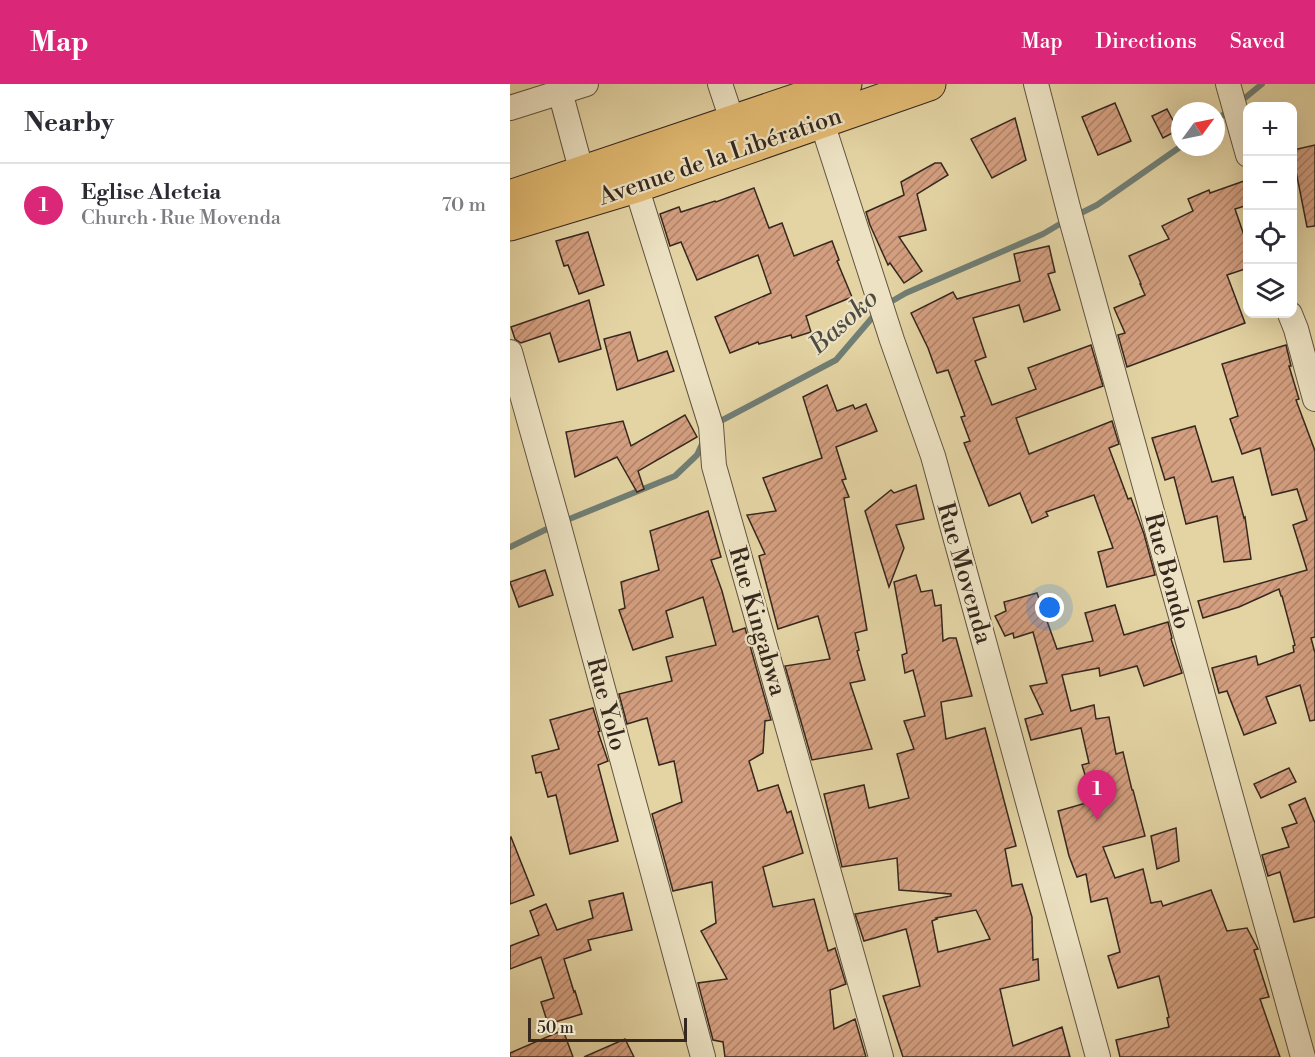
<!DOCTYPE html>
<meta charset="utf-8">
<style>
:root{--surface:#fff;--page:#f2f2f3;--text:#2b2b33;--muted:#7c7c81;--line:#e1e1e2;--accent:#db2777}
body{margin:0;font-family:"Libre Bodoni",serif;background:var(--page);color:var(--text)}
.controls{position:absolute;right:18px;top:18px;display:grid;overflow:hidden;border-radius:12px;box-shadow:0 6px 24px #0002}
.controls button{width:54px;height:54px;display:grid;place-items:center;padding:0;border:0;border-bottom:2px solid var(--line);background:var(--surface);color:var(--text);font:30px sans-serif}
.compass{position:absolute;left:661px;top:18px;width:54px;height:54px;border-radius:50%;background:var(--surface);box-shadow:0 6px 24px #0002;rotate:57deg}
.scale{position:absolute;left:18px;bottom:15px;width:159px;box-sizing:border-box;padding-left:6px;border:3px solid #36281f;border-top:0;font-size:16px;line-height:21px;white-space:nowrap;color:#36281f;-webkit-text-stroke:4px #ede3c4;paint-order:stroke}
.you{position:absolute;left:540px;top:524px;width:21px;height:21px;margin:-15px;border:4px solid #fff;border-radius:50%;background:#1a73e8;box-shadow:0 0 0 9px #1a73e833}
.badge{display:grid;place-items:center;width:39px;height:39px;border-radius:50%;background:var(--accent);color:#fff;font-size:20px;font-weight:700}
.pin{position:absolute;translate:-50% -50px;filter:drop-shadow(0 2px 3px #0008)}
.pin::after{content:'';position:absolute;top:32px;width:21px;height:18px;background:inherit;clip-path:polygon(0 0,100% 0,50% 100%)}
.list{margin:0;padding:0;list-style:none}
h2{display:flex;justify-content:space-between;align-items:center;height:78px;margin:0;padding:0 24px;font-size:26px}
h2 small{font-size:20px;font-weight:400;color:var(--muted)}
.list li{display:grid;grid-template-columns:39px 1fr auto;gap:18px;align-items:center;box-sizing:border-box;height:84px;padding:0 24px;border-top:2px solid var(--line)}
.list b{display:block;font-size:22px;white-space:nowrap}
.list p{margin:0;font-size:20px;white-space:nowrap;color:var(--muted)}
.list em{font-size:20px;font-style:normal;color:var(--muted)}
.icon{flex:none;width:33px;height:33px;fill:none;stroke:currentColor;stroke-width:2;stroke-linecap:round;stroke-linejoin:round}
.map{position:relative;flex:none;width:805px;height:973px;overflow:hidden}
header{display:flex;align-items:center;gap:36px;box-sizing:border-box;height:84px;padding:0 30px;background:var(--accent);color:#fff}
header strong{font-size:28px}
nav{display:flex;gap:33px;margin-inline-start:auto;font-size:21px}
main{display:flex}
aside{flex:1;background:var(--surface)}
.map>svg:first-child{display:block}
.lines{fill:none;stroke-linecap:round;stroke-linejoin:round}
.stream{stroke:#707e75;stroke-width:6}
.building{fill:url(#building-hatch);stroke:#36281f;stroke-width:1.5;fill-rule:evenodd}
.minor-casing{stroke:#625340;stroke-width:26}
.trunk-casing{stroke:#36281f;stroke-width:35}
.minor{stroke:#ede3c4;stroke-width:24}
.trunk{stroke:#e2ba72;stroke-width:33}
.labels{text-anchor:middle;stroke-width:4.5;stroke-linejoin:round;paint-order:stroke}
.street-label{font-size:24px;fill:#36281f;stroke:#ede3c4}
.water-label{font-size:26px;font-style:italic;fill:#4e4c43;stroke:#ede3c4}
</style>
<header>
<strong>Map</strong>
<nav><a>Map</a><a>Directions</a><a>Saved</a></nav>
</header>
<main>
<aside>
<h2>Nearby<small></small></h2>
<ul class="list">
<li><span class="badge">1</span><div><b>Eglise Aleteia</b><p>Church · Rue Movenda</p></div><em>70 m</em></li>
</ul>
</aside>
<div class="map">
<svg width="805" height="973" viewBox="0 0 805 973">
<defs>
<pattern id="building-hatch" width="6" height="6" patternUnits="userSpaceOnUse" patternTransform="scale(1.5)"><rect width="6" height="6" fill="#d49f80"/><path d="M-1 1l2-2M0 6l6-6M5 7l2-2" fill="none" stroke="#ad8268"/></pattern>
</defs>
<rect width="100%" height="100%" fill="#e4d4a4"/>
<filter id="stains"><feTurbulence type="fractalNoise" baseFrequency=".00333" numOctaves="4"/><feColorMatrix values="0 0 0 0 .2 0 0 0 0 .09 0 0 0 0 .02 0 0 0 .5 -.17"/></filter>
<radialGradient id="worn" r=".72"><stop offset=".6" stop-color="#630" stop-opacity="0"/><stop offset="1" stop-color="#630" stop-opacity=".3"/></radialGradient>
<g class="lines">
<!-- stream -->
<g class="stream">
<path d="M730 18 752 0"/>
<path d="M706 36 720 26"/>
<path d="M567 131 587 121 670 63"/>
<path d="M377 220 396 209 533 150 555 137"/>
<path d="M205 340 326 276 367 228"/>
<path d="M52 438 165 392 187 371 193 358"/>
<path d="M0 463 43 442"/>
</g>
</g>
<!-- building -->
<g class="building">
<path d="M605 19 621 57 588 71 572 33Z"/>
<path d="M657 25 668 46 653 54 642 32Z"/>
<path d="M505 34 516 76 482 94 461 55Z"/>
<path d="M805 61V142L797 143 783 72V66Z"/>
<path d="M425 79H431L438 91 407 110 416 146 389 153 412 187 394 199 380 179 378 181 360 141 356 128 394 111 391 98Z"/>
<path d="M734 97 738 107V121L725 125 738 163V184L717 191 735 239 617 283 608 251 615 249 604 224 635 211 630 200H631L619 172 659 155 652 142 683 127 678 115 699 106 700 109Z"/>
<path d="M244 104 259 144 272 139 284 172 322 157 329 176 327 177 342 213 296 232 301 248 282 254 281 251 249 260 248 258 220 269 205 233 261 209 248 171 187 196 171 158 160 162 150 130 169 123 171 128 205 117 206 118Z"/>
<path d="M78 148 94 201 69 210 58 181 54 182 46 157Z"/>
<path d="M539 162 545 188 538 190 550 226 514 238 509 221 463 234 476 273 465 277 482 321 526 305 518 284 581 261 593 302 506 334 519 370 602 337 609 360 599 364 618 415 621 414 634 450 645 491 597 503 588 468 603 464 584 411 536 428 538 432 522 439 510 409 479 422 454 359 460 357 451 333 455 332 438 286 427 289 418 264 401 229 443 208 447 215 510 197 504 170Z"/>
<path d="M79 216 91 265 49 278 40 249 11 259 5 255 1 243Z"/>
<path d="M120 248 128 277 157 267 164 287 107 306 94 255Z"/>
<path d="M776 261 781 282H779L789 315 786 316 805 367V553L801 554 805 569V636L800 637 790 601 756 613 766 639 734 651 717 607 709 609 702 584 746 572 748 581 784 568 783 562 785 561 772 512H771L769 505 729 523 693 534 688 517 797 486 783 441 797 436 787 405 762 411 750 364 732 370 720 335 728 332 712 280Z"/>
<path d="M317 301 327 327 343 321 345 325 356 320 367 347 326 363 336 395 332 396 339 413 334 414 357 546 345 549 349 566 347 567 355 596 340 599 362 665 302 676 275 582 320 575 308 532 268 545 249 472 255 470 237 431 266 427 253 394 312 374 293 313Z"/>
<path d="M175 331 187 353 128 387 134 405 127 408 107 373 65 393 56 348 113 337 121 362Z"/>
<path d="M685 342 702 398 723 393 734 434 735 433 741 475 714 478 707 432 676 440 664 393 655 396 642 354Z"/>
<path d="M406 401 414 435 386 441 394 464 379 503 355 427 381 406 384 409Z"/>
<path d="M198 427 211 473 201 476 212 507 223 548 235 544 261 636 255 637 253 669 239 677 248 707 268 701 277 729 281 727 293 769 253 783 263 823 304 815 318 867 325 864 336 900 320 906 324 945 345 935 356 973H215L213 958 203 956 188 899 217 895 191 847 206 839 202 798 163 807 142 730 172 718 164 677 149 681 137 634 117 640 109 610 162 597 156 573 206 561 193 513 156 527 163 553 123 566 109 526 115 524 111 498 149 486 140 447Z"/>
<path d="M35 486 43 511 9 523 0 498Z"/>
<path d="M406 491 411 508 422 506 425 522 431 521 433 557 439 554H446L462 612 431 618 436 655 475 644 506 762 495 765 502 802 512 800 522 833 523 876 528 875 529 896 490 905 503 962 552 943 560 973H393L373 912 410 902 396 845 354 857 345 830 441 812V810L389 806 387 774 332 783 314 710 354 701 359 724 399 714 387 670 404 665 394 637 415 632 403 586 395 589 392 571 397 569 384 498ZM466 826 480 855 428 868 422 837 427 835 426 834Z"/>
<path d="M527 509 547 565 583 557 575 529 605 521 614 551 658 538 662 554 661 555 672 589 634 602 627 582 590 592 589 584 552 591 561 627 584 621 586 635 599 633 606 670 613 668 622 706H623L635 752 593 763 605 794 633 785 641 819 651 817 653 822 701 806 717 847 737 844 748 865 744 866 759 913 750 915 770 973H610L606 956 659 943 657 934 659 933 649 892 608 904 598 872 610 868 597 814 581 818 576 790 567 793 559 772 548 727 583 717 572 681 579 679 571 644 521 656 515 635 533 630 520 602 537 599 523 548 504 554 503 549 495 552 485 532 496 527 494 518Z"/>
<path d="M83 624 90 647 88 648 98 677 88 681 108 757 60 770 46 711 38 713 31 688 26 689 22 672 49 665 40 636Z"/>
<path d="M779 684 786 698 751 714 744 700Z"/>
<path d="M795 714 805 739V833L784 838 770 788 758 792 752 771 779 763 772 744 787 739 779 721Z"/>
<path d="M666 744 669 777 647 785 641 752Z"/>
<path d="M1 753 24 811 0 820V754Z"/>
<path d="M113 809 122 846 78 856 81 866 54 875 64 908 65 907 72 930 38 940 31 918 44 914 31 873 0 885V862L29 851 20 827 36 820 47 846 83 834 79 817Z"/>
<path d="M53 946 63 973H0V969Z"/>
<path d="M115 955 124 973H74Z"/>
</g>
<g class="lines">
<defs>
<g id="minor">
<path d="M48 0 72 89"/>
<path d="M210 0 223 39"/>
<path d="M526 0 561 135 793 973"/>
<path d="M718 0 738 71"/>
<path d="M307 23 382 256 423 372 588 973"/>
<path d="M0 24 76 0"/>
<path d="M126 102 201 342 204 382 371 973"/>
<path d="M780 230 786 245 805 315"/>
<path d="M0 268 48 439 193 973"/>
</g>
<g id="trunk">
<path d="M0 113 335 0"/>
<path d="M0 140 126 102 419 0"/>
</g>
</defs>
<!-- minor casing -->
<use href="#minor" class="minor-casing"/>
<!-- trunk casing -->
<use href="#trunk" class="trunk-casing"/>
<!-- minor -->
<use href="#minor" class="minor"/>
<!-- trunk -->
<use href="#trunk" class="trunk"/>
</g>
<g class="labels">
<!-- street labels -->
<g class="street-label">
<text transform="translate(210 72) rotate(-19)" y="8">Avenue de la Libération</text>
<text transform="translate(658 487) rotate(75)" y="8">Rue Bondo</text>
<text transform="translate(455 489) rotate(74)" y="8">Rue Movenda</text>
<text transform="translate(248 537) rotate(74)" y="8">Rue Kingabwa</text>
<text transform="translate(97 620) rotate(75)" y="8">Rue Yolo</text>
</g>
<!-- water labels -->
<g class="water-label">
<text transform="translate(333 237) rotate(-42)" y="9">Basoko</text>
</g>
</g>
<rect width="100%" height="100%" filter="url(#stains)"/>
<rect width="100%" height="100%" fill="url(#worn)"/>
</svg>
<div class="controls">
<button>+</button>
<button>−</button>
<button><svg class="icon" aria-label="locate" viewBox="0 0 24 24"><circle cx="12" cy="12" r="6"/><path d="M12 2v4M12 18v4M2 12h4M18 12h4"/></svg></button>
<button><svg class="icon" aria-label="layers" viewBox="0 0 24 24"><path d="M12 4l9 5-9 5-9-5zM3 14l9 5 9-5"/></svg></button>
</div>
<svg class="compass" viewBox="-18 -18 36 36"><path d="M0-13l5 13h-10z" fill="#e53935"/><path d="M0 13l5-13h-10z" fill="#7c7c81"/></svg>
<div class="scale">50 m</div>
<div class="you"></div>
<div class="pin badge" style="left:587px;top:736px">1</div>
</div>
</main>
